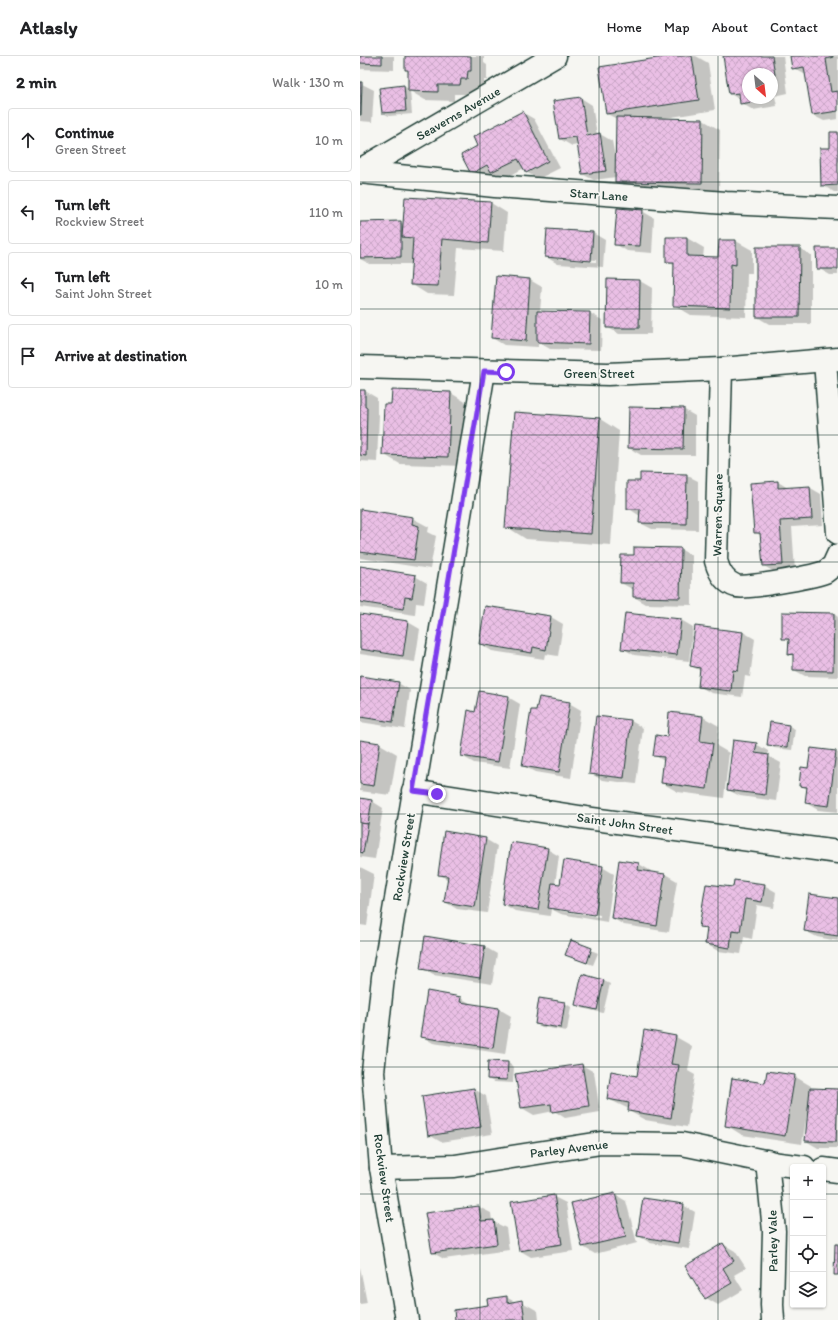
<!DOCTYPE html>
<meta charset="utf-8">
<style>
:root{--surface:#fff;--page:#f2f2f2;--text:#202124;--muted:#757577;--line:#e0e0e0}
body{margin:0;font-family:Itim,sans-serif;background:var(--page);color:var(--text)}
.controls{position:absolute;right:12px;bottom:12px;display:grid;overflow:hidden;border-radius:4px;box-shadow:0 1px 3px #0004}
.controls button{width:36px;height:36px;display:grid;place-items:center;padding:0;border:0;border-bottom:1px solid var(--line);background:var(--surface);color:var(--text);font:20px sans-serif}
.compass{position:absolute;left:382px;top:12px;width:36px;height:36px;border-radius:50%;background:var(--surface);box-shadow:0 1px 3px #0004;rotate:152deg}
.stop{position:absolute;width:12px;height:12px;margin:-9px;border:3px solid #7c3aed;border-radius:50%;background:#fff}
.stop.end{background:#7c3aed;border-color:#fff;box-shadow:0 1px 4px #0008}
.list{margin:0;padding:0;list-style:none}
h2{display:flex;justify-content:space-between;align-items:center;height:52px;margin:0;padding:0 16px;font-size:17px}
h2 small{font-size:13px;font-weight:400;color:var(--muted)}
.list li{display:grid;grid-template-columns:26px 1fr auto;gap:12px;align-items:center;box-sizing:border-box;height:64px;margin:0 8px 8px;padding:0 8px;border:1px solid var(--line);border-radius:4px}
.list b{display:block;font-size:15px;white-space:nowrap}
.list p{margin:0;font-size:13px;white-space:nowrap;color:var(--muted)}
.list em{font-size:13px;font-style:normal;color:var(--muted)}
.icon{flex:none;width:22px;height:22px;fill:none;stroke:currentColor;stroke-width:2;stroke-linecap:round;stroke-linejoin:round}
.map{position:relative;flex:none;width:478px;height:1264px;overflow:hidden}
header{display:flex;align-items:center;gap:24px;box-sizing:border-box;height:56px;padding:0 20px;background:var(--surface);border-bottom:1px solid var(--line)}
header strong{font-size:19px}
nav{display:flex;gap:22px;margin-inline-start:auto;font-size:14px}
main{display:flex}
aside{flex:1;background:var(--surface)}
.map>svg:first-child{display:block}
.shadow{fill:#0003;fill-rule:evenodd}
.building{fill:url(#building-cross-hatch);stroke:#1f3d34}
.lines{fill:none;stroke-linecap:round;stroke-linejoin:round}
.minor-casing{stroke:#1f3d34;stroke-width:25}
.minor{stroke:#f6f6f2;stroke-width:22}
.route{stroke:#7c3aed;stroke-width:5}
.grid{fill:none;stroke:#1f3d34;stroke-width:1;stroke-opacity:0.55}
.labels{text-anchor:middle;stroke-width:3.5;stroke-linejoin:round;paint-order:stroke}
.street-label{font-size:13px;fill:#1f3d34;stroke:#f6f6f2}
</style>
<header>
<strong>Atlasly</strong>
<nav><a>Home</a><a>Map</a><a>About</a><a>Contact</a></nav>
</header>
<main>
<aside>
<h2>2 min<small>Walk · 130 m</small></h2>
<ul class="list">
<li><svg class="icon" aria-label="ahead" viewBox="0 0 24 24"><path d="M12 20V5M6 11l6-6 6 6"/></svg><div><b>Continue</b><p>Green Street</p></div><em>10 m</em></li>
<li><svg class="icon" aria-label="left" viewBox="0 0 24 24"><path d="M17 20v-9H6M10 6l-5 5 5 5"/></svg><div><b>Turn left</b><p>Rockview Street</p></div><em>110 m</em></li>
<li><svg class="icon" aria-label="left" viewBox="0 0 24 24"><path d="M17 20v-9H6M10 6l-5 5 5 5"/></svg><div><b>Turn left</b><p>Saint John Street</p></div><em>10 m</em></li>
<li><svg class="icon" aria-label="arrive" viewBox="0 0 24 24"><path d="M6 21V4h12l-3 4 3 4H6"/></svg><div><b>Arrive at destination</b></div></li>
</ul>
</aside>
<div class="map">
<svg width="478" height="1264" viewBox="0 0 478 1264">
<defs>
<pattern id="building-cross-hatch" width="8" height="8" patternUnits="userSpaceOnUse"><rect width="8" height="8" fill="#eabfe5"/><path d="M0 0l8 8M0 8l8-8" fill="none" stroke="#c8a5c5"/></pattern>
</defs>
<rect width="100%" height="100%" fill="#f6f6f2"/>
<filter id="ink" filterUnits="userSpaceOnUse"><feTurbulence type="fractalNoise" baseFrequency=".025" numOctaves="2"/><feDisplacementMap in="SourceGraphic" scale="8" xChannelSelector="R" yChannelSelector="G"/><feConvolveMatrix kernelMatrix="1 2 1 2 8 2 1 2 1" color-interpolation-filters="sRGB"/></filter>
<g filter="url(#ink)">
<!-- shadow -->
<g class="shadow">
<path d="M0 0H34V14L0 13Z"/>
<path d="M46 0H123L124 1V7L127 9V24H124V32H117V38H94V45L65 44 50 35 52 58 29 60 23 57 43 30 49 33V15L46 13Z"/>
<path d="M317 0H336L348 7 355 54 299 63 343 64 360 74 359 136 272 135 256 126V121L234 124 222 118 218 89 212 90 200 83 221 42 232 49 237 79 240 78 252 85 256 105 257 63 247 58Z"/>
<path d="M364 0H423L428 37 415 40 417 50 393 54 381 47V44L370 38ZM388 18H412V42H388Z"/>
<path d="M431 0H478V63L464 65 452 59 446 19 433 12Z"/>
<path d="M0 27 14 34 12 66 0 65Z"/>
<path d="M162 56 174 63 200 112 178 123 166 116 164 112 144 123 135 118 124 124 112 117 119 90Z"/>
<path d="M478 77V136H474L462 129 471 93Z"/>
<path d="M46 142 131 147 147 157 144 195 98 192 94 239 67 238 51 228 52 208H10L0 203V167L40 166 44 168Z"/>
<path d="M282 155 294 162 292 197 267 195 255 188Z"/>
<path d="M233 177 245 184 243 211 198 208 186 201ZM197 201 236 204V206L197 203Z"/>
<path d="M307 182H327L344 192 343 202H359L376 185 392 194V217H387L386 261 331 259 314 249 315 210 307 205Z"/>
<path d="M439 192 451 199V268H409L397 261Z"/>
<path d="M478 193V219H470L458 212Z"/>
<path d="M137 221 170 224 182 231 180 256 230 257 242 264 241 294 190 293 178 286V291L144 289 132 282Z"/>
<path d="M248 224 280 225 292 232 291 278H259L247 271Z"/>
<path d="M0 335H5L17 342V358L19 359 17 406 0 405Z"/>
<path d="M91 337 107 347 104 410 40 408 23 398Z"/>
<path d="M323 353 335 360V399H281L269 392Z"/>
<path d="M240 363 259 375 251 489 166 483 147 471Z"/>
<path d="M326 419 338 425V474L292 473 280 467V460L268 452 281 426Z"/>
<path d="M418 426 428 432 449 431 461 438 463 469 432 471 435 515 416 517 404 510 402 480 395 476Z"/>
<path d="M0 454 52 462 69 471 68 476 76 480 70 513 0 502Z"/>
<path d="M320 493 332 500V549L286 548 274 541V534L261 527 275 500Z"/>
<path d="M0 511 55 520 67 527 64 548 56 547 55 559 0 551Z"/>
<path d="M126 551 191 561 203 568 198 600 185 598 184 603 132 595 120 588Z"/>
<path d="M474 558 478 561V621L445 620 434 614V600L429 598 430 586 423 582Z"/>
<path d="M0 559 48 566 60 573 55 606 0 598Z"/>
<path d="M321 564 333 571 329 605 274 599 262 592Z"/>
<path d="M383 576 395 583 390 621 385 620 382 641 351 637 339 630 341 615 331 610Z"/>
<path d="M0 621 38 627 50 634 45 673 0 666Z"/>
<path d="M148 641 160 648 150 712 114 707 102 700 116 657Z"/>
<path d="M209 647 221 654 211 722 175 716 163 710 177 656Z"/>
<path d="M237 661 271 665 283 672 276 728 242 724 230 717Z"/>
<path d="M343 661 359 670 357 690 369 697 364 742 318 736 302 727 304 705 294 699 307 682Z"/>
<path d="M410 667 429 670 435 673 432 694 414 692 408 688Z"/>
<path d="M0 685 20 688 37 698 30 739 0 735Z"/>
<path d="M396 688 408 695V700L421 707 416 745 380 740 368 734Z"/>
<path d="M476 696 478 697V756L458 754 446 747 447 733 440 729Z"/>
<path d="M0 743 12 745 23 752 15 803 0 801Z"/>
<path d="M125 783 137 790 127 857 97 853 85 846 88 824 79 818Z"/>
<path d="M187 793 199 800 195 828 201 829 242 811 254 818 247 866 201 858 191 853 190 860 155 855 143 848ZM200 853 240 859V861L200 855Z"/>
<path d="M260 805 279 808 291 815V816L305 818 317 825 309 876 264 869 252 862Z"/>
<path d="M0 811 14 818 7 870 0 869Z"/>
<path d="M404 829 416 836 414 852 397 849 392 883 384 881 381 898 358 895 346 888 348 875 340 870 374 832Z"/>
<path d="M478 843V885L457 881 445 875Z"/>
<path d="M66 882 125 891 137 898 132 928 73 919 61 912Z"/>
<path d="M212 886 238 897 233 909 213 902Z"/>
<path d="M244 925 250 928 243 957 222 952 216 948Z"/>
<path d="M68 936 101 942 113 949 139 953 151 960 145 998 73 987 61 980Z"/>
<path d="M205 947 211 951 207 975 182 971 176 968Z"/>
<path d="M316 981 332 990 328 1015 335 1019 327 1071 285 1064 269 1055V1053L248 1043 277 1021Z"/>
<path d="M148 1007 154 1011 153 1027 134 1026 128 1023Z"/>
<path d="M222 1009 234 1016 240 1056 205 1062 194 1055 174 1059 162 1052Z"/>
<path d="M434 1020 451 1030 450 1033 478 1034V1092H458L446 1085 448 1058H447L442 1088 382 1079 366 1069 406 1029Z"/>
<path d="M114 1033 126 1040 132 1078 81 1086 69 1079Z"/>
<path d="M254 1138 266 1145 277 1187 235 1198 223 1191 213 1148Z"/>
<path d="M194 1141 206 1147 213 1195 171 1201 159 1194Z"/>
<path d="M323 1149 335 1156 329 1193 290 1187 279 1180Z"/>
<path d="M119 1151 131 1157 132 1165 146 1172 149 1194 84 1203 73 1197Z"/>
<path d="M363 1188 375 1195 386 1212 374 1219 383 1234 358 1249 346 1242Z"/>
<path d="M0 1211 7 1247 0 1248Z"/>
<path d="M146 1241 155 1246H162L178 1255 179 1264H96Z"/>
</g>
<!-- building -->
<g class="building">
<path d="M0 0H22V8L0 7Z"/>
<path d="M45 0H111V15H108L107 23H101L100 29H78V36L48 35V14H45Z"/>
<path d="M310 0H332L339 44 246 58 239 11Z"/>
<path d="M363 0H412L417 31 412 32V18H388V42H405V44L380 48 379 37 369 38Z"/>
<path d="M430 0H473V1L466 3 471 36 478 35V55L452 59 444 11 432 13Z"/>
<path d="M0 26H2L1 59H0Z"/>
<path d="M44 29 46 55 22 57 19 32Z"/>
<path d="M221 41 227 80 240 77 246 115 222 118 216 81 199 83 193 45Z"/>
<path d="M163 55 188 105 166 117 158 103 131 116 127 109 111 118 101 99 117 90 113 81Z"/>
<path d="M256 61 343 63 342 127 255 126Z"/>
<path d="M470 76H478V129L461 130 460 92H470Z"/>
<path d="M45 141 131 146 128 187 82 183 78 230 50 229 53 182 42 181Z"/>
<path d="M257 152 283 154 280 190 254 189Z"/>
<path d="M41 165V201L0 202V166Z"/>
<path d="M187 173 233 176 231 205 185 201Z"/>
<path d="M306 181H327V200L358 201 359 184H376V209L371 208 370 252 313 250 314 206H306Z"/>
<path d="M396 191H440L439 261H396Z"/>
<path d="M456 192H478V213H457Z"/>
<path d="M136 220 170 223 166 285 131 282Z"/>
<path d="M247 223 280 224 279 272H246Z"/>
<path d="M177 255 230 256 229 288 177 286Z"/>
<path d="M0 334H5V351H7L6 400 0 399Z"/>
<path d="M32 334 91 336 88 401 22 399 24 348H31Z"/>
<path d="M269 351 324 352 323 393 268 392Z"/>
<path d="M154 356 240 362 231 478 145 472Z"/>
<path d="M280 417 327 418 326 468 279 467 280 453H267V425H280Z"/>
<path d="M418 425V432L450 430 452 463 420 465 423 509 403 510 400 477H394L390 427Z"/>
<path d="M0 453 53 461 52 468 59 470 54 504 0 496Z"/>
<path d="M274 491 321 492 320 542 273 541V527H260L261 499H274Z"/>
<path d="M0 510 56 519 52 542 45 541 43 553 0 546Z"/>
<path d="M125 550 191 560 186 594 173 591 172 597 119 588Z"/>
<path d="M422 556 474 557 473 615 433 614V598L428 599 429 583H422Z"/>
<path d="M265 557 321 563 317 599 261 593Z"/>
<path d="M0 558 48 565 43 600 0 593Z"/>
<path d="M335 570 383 576 378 615 373 614 371 635 338 631 340 612 330 610Z"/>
<path d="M0 620 39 626 33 666 0 661Z"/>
<path d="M119 635 149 640 138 706 101 700 108 654 115 656Z"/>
<path d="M179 641 210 646 199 716 162 710 171 654H176Z"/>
<path d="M309 656 343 660 340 685 353 687 347 733 301 727 304 701 293 700 296 679 307 681Z"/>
<path d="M236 660 271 664 264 722 229 718Z"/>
<path d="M410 666 429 669 427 691 407 689Z"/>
<path d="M0 684 20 687 14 730 0 728Z"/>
<path d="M373 684 397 687 395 697 409 699 405 739 367 734Z"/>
<path d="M451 692 476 695 469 750 445 747 447 731 439 730 441 711 448 712Z"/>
<path d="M0 742 12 744 8 768 0 767Z"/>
<path d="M0 767 8 768 3 797 0 796Z"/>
<path d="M84 775 126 782 115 851 84 846 88 820 78 819Z"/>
<path d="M151 786 188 792 178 854 142 848Z"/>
<path d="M204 804 243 810 235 859 188 852 192 827 200 828Z"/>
<path d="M259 804 279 807 278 814 305 818 297 870 251 862Z"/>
<path d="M374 824 405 828 402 846 385 843 380 876 372 875 370 892 345 888 347 872 339 871 346 828 373 831Z"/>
<path d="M449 838 478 842V880L444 875Z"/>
<path d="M65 880 125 890 120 922 60 913Z"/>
<path d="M211 884 232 892 227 907 205 899Z"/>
<path d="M222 918 244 924 237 954 215 949Z"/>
<path d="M67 935 101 941 100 946 139 952 133 992 60 981Z"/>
<path d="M179 942 205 946 201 972 175 968Z"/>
<path d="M284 974 316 980 311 1008 319 1009 311 1062 268 1055 269 1047 247 1043 251 1015 277 1020Z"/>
<path d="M128 1005 148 1006 147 1024 127 1023Z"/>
<path d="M222 1008 229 1050 192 1056 191 1048 161 1052 155 1018Z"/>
<path d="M407 1015 435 1019 425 1080 365 1070 372 1022 405 1027Z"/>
<path d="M114 1032 121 1071 68 1080 62 1040Z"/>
<path d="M450 1032 478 1033 476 1086 445 1085Z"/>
<path d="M255 1137 266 1181 222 1191 211 1147Z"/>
<path d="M194 1139 202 1188 159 1195 151 1146Z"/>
<path d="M283 1142 324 1148 318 1187 277 1180Z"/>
<path d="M119 1150 121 1165 134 1164 137 1188 72 1197 65 1157Z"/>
<path d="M363 1187 374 1205 363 1212 372 1227 345 1243 325 1210Z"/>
<path d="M475 1188H478V1219H474Z"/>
<path d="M147 1240V1247L162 1244 165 1264H95L94 1254 128 1249 127 1243Z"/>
</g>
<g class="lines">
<defs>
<g id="minor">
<path d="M0 114 195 0"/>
<path d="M0 116 135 130 366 147 478 152"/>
<path d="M465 305 478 477"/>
<path d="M0 311 248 318 361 313 478 303"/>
<path d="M361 313 356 505C359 516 364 526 376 530 387 533 451 521 465 516L473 510 478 499"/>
<path d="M53 735 226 762 478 796"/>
<path d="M407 1105 414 1175 412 1249 413 1264"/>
<path d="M21 1112 95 1110 241 1087 322 1088 419 1108 444 1111"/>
<path d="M463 1113 478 1115"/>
<path d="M47 1264 21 1112 13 1016 23 921 124 315"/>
</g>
</defs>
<!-- minor casing -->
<use href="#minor" class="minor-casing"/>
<!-- minor -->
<use href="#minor" class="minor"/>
</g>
</g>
<g class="lines" filter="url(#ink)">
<!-- route -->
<path class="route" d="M77 738 53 735 124 315 146 316"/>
</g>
<!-- grid -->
<path class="grid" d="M120 0V1264M239 0V1264M358 0V1264M0 126H478M0 253H478M0 379H478M0 506H478M0 632H478M0 758H478M0 885H478M0 1011H478M0 1138H433M463 1138H478"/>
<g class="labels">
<!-- street labels -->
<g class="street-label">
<text transform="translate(98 57) rotate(-30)" y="5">Seaverns Avenue</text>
<text transform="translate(239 138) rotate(4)" y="5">Starr Lane</text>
<text x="239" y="322">Green Street</text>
<text transform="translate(357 459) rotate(-89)" y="5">Warren Square</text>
<text transform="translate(265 767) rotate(8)" y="5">Saint John Street</text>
<text transform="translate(43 801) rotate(-81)" y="5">Rockview Street</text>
<text transform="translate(209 1092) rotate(-7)" y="5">Parley Avenue</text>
<text transform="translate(25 1122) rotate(82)" y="5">Rockview Street</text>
<text transform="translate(412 1185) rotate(-91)" y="5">Parley Vale</text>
</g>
</g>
</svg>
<div class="controls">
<button>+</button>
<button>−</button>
<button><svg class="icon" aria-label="locate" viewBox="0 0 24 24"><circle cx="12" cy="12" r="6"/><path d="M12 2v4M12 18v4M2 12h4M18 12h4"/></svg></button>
<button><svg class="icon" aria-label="layers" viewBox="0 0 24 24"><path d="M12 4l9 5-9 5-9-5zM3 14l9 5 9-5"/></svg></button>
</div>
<svg class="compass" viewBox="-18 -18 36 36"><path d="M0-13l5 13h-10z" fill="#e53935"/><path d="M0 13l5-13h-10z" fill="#757577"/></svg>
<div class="stop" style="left:146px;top:316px"></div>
<div class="stop end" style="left:77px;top:738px"></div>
</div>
</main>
